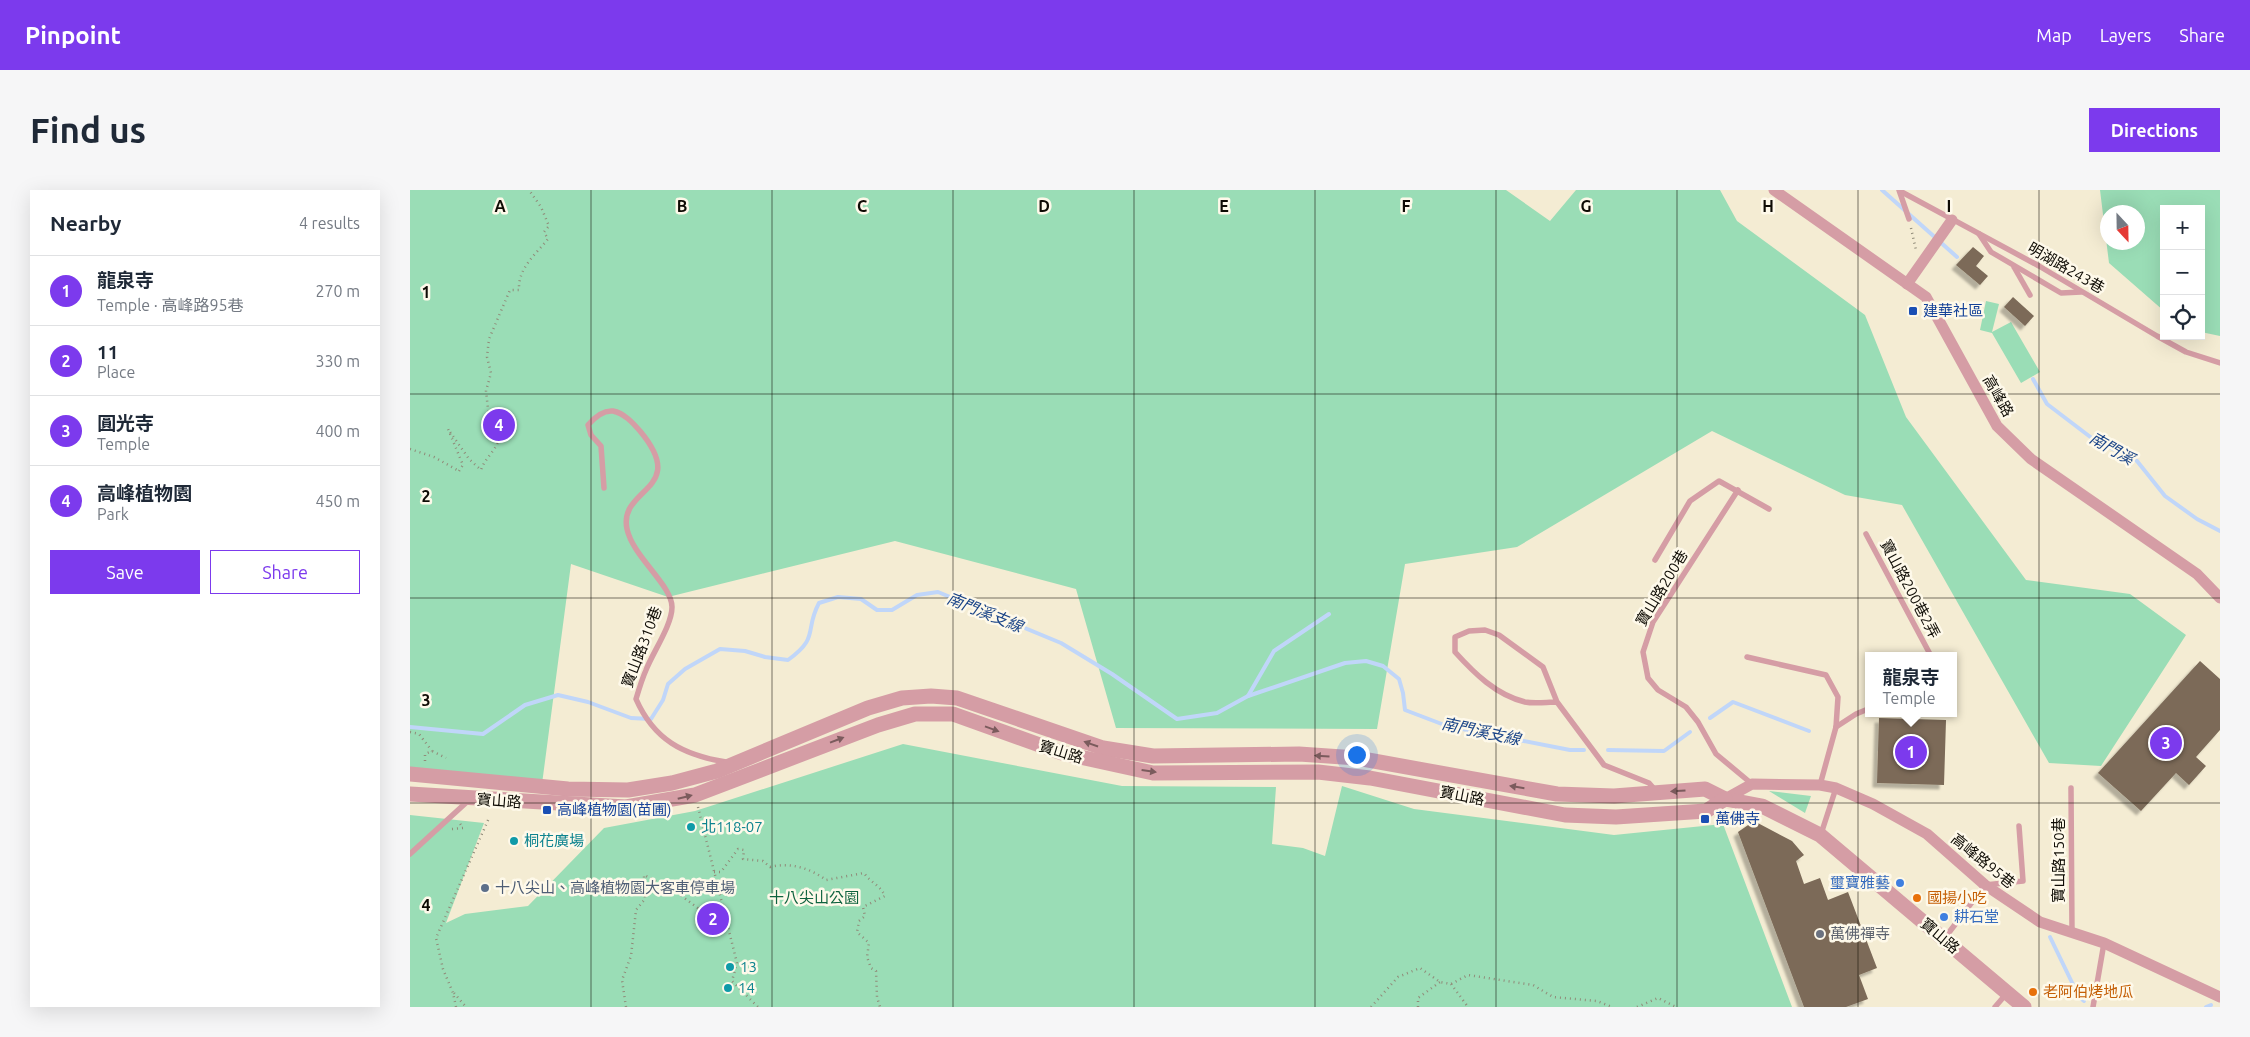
<!DOCTYPE html>
<meta charset="utf-8">
<style>
:root{--surface:#fff;--page:#f6f6f7;--text:#1f2937;--muted:#747a83;--line:#e0e1e3;--accent:#7c3aed}
body{margin:0;font-family:Ubuntu,"Noto Sans TC",sans-serif;background:var(--page);color:var(--text)}
.controls{position:absolute;right:15px;top:15px;display:grid;overflow:hidden;border-radius:0px;box-shadow:0 5px 20px #0002}
.controls button{width:45px;height:45px;display:grid;place-items:center;padding:0;border:0;border-bottom:1px solid var(--line);background:var(--surface);color:var(--text);font:25px sans-serif}
.compass{position:absolute;left:1690px;top:15px;width:45px;height:45px;border-radius:50%;background:var(--surface);box-shadow:0 5px 20px #0002;rotate:158deg}
.you{position:absolute;left:946px;top:564px;width:18px;height:18px;margin:-12px;border:4px solid #fff;border-radius:50%;background:#1a73e8;box-shadow:0 0 0 8px #1a73e833}
.badge{display:grid;place-items:center;width:32px;height:32px;border-radius:50%;background:var(--accent);color:#fff;font-size:16px;font-weight:700}
.pin{position:absolute;translate:-50% -50%;border:2px solid #fff;box-shadow:0 1px 5px #0006}
.popup{position:absolute;left:1455px;top:462px;width:92px;height:65px;box-sizing:border-box;display:grid;place-content:center;border-radius:0px;background:var(--surface);filter:drop-shadow(0 1px 4px #0005);font-size:16px;white-space:nowrap;color:var(--muted)}
.popup b{font-size:19px;color:var(--text)}
.popup::after{content:'';position:absolute;left:50%;top:100%;margin-left:-10px;border:10px solid transparent;border-top-color:var(--surface)}
.list{margin:0;padding:0;list-style:none}
h2{display:flex;justify-content:space-between;align-items:center;height:65px;margin:0;padding:0 20px;font-size:21px}
h2 small{font-size:16px;font-weight:400;color:var(--muted)}
.list li{display:grid;grid-template-columns:32px 1fr auto;gap:15px;align-items:center;box-sizing:border-box;height:70px;padding:0 20px;border-top:1px solid var(--line)}
.list b{display:block;font-size:19px;white-space:nowrap}
.list p{margin:0;font-size:16px;white-space:nowrap;color:var(--muted)}
.list em{font-size:16px;font-style:normal;color:var(--muted)}
.actions{display:flex;gap:10px;padding:15px 20px}
.actions a{flex:1;padding:11px 0;border:1px solid var(--accent);border-radius:0px;text-align:center;font-size:18px;color:var(--accent)}
.actions .main{background:var(--accent);color:#fff}
.icon{flex:none;width:28px;height:28px;fill:none;stroke:currentColor;stroke-width:2;stroke-linecap:round;stroke-linejoin:round}
.map{position:relative;flex:none;width:1810px;height:817px;overflow:hidden;border-radius:0px}
header{display:flex;align-items:center;gap:30px;box-sizing:border-box;height:70px;padding:0 25px;background:var(--accent);color:#fff}
header strong{font-size:24px}
nav{display:flex;gap:28px;margin-inline-start:auto;font-size:18px}
.intro{display:flex;align-items:center;justify-content:space-between;box-sizing:border-box;height:120px;padding:0 30px}
h1{margin:0;font-size:35px}
.button{padding:12px 22px;border-radius:0px;background:var(--accent);color:#fff;font-size:18px;font-weight:700}
main{display:flex;gap:30px;padding:0 30px}
aside{flex:1;background:var(--surface);border-radius:0px;box-shadow:0 5px 20px #0002}
.map>svg:first-child{display:block}
.green{fill:#9addb6;fill-rule:evenodd}
.lines{fill:none;stroke-linecap:round;stroke-linejoin:round}
.stream{stroke:#c0d6f9;stroke-width:4}
.building{fill:#7b6a58;filter:url(#shadow)}
.path{stroke:#908b79;stroke-width:2.5;stroke-dasharray:1 4;stroke-linecap:butt}
.service{stroke:#d59da5;stroke-width:5.5}
.minor{stroke:#d59da5;stroke-width:11}
.tertiary{stroke:#d59da5;stroke-width:15}
.oneway{fill:#7b5b5d}
.grid{fill:none;stroke:#0e0b04;stroke-width:1;stroke-opacity:0.55}
.transit-dot{fill:#1a4fb4;stroke:#fef9ea;stroke-width:2}
.culture-dot{fill:#0f9aa8;stroke:#fef9ea;stroke-width:2}
.shop-dot{fill:#3f7fe0;stroke:#fef9ea;stroke-width:2}
.service-dot{fill:#5c6f8a;stroke:#fef9ea;stroke-width:2}
.food-dot{fill:#e8710a;stroke:#fef9ea;stroke-width:2}
.worship-dot{fill:#6b7280;stroke:#fef9ea;stroke-width:2}
.labels{text-anchor:middle;stroke-width:5;stroke-linejoin:round;paint-order:stroke}
.street-label{font-size:15px;fill:#0e0b04;stroke:#fef9ea}
.transit-label{font-size:15px;fill:#164399;stroke:#fef9ea;text-anchor:start}
.culture-label{font-size:15px;fill:#0d838f;stroke:#fef9ea;text-anchor:start}
.shop-label{font-size:15px;fill:#366cbe;stroke:#fef9ea;text-anchor:end}
.service-label{font-size:15px;fill:#4e5e75;stroke:#fef9ea;text-anchor:start}
.park-label{font-size:15px;fill:#0f633f;stroke:#fef9ea}
.food-label{font-size:15px;fill:#c56008;stroke:#fef9ea;text-anchor:start}
.worship-label{font-size:15px;fill:#5b616d;stroke:#fef9ea;text-anchor:start}
.water-label{font-size:16px;font-style:italic;fill:#1b4588;stroke:#fef9ea}
.grid-label{font-size:16px;text-anchor:middle;font-weight:bold;fill:#0e0b04;stroke:#fef9ea;stroke-width:5;stroke-linejoin:round;paint-order:stroke}
</style>
<header>
<strong>Pinpoint</strong>
<nav><a>Map</a><a>Layers</a><a>Share</a></nav>
</header>
<div class="intro"><h1>Find us</h1><a class="button">Directions</a></div>
<main>
<aside>
<h2>Nearby<small>4 results</small></h2>
<ul class="list">
<li><span class="badge">1</span><div><b>龍泉寺</b><p>Temple · 高峰路95巷</p></div><em>270 m</em></li>
<li><span class="badge">2</span><div><b>11</b><p>Place</p></div><em>330 m</em></li>
<li><span class="badge">3</span><div><b>圓光寺</b><p>Temple</p></div><em>400 m</em></li>
<li><span class="badge">4</span><div><b>高峰植物園</b><p>Park</p></div><em>450 m</em></li>
</ul>
<div class="actions"><a class="main">Save</a><a>Share</a></div>
</aside>
<div class="map">
<svg width="1810" height="817" viewBox="0 0 1810 817">
<defs>
<filter id="shadow"><feDropShadow dx="-4.5" dy="4.5" stdDeviation="1" flood-color="#0004"/></filter>
</defs>
<rect width="100%" height="100%" fill="#f4ecd3"/>
<!-- green -->
<g class="green">
<path d="M0 0H1096L1140 31 1166 0H1310L1327 31 1455 125 1496 227 1616 390 1720 404 1776 445 1691 576 1639 573 1492 315 1435 305 1302 241 1107 357 995 374 967 539 706 538 666 399 485 351 258 407 161 374 132 594 0 577Z"/>
<path d="M1690 0H1810V146L1791 142V19H1754V121L1699 73ZM1698 22H1728V52H1698Z"/>
<path d="M1576 111 1589 114 1582 142 1601 132 1630 182 1611 193 1582 143 1570 140Z"/>
<path d="M493 554 712 596 866 597 862 654 893 658 915 666 932 596 1004 619 1204 645 1313 634 1382 817H0V625L74 633 36 733 55 724 118 716 194 638 285 621Z"/>
<path d="M1359 601 1401 606 1395 623Z"/>
</g>
<g class="lines">
<!-- stream -->
<g class="stream">
<path d="M1472 0 1547 67"/>
<path d="M1623 189 1637 214 1683 249 1727 271 1755 306 1787 329 1810 341"/>
<path d="M838 506 864 461 919 424"/>
<path d="M1300 528 1323 512 1399 541"/>
<path d="M0 537 73 544 115 515 148 505 178 512 221 528 241 529 253 510 258 494 275 479 310 459 335 461 355 467 378 470C410 447 394 441 409 413L428 407 451 409 467 420H482L507 405 528 402 651 453 702 484 767 529 807 523 838 506 935 473 956 471 973 476 989 489 993 503 995 520 1037 536 1160 560H1174"/>
<path d="M1198 560 1254 561 1280 542"/>
<path d="M1640 747 1669 807 1674 811"/>
<path d="M1796 817 1801 815"/>
</g>
</g>
<!-- building -->
<g class="building">
<path d="M1563 57 1574 66 1566 76 1578 86 1570 95 1546 75Z"/>
<path d="M1603 107 1624 126 1615 136 1594 117Z"/>
<path d="M1790 471 1810 489V540L1786 567 1796 576 1779 595 1766 583 1731 621 1688 583Z"/>
<path d="M1469 528 1536 530 1534 595 1467 593Z"/>
<path d="M1344 631 1382 651 1394 665 1386 671 1394 694 1410 688 1418 710 1438 702 1467 778 1449 785 1458 809 1436 817H1394L1328 642Z"/>
</g>
<g class="lines">
<!-- path -->
<g class="path">
<path d="M1501 38 1506 60"/>
<path d="M0 259 24 267 49 281"/>
<path d="M49 281 53 275 38 239 59 269 71 280C75 268 85 262 89 249L81 236 78 219 76 201 81 183 77 167 79 149 100 100H109C108 78 125 65 138 49L134 42 139 36 131 17 119 0"/>
<path d="M0 542 9 544 22 561"/>
<path d="M15 571V564L22 561 36 568"/>
<path d="M288 617 327 773 322 791 348 817"/>
<path d="M42 639 53 638 49 632"/>
<path d="M304 682H311L328 659 334 660 333 669 353 671 360 677C380 672 400 678 416 690L454 683C461 693 470 695 475 706L453 717 455 726 449 731 447 742 459 753 457 767 461 778 466 781 467 807 470 817"/>
<path d="M1041 794 1058 817"/>
<path d="M44 803 56 817"/>
<path d="M46 817 43 803 33 779 26 748 79 628"/>
<path d="M216 817 212 790 221 766 226 720 235 709 234 685 265 701 301 728 315 726"/>
<path d="M961 817 988 787 1010 778 1030 792 1041 794 1058 785 1123 795 1143 807 1187 811 1202 817"/>
<path d="M1008 817V808L1030 792"/>
<path d="M1227 817 1248 808 1266 817"/>
</g>
<!-- service -->
<g class="service">
<path d="M1489 0 1499 29"/>
<path d="M1490 1 1629 76 1747 146 1776 162 1810 173"/>
<path d="M1569 44 1581 62 1651 103 1671 102"/>
<path d="M1604 77 1620 105"/>
<path d="M194 298 191 256 181 245 178 235C184 228 193 220 203 221 214 223 223 233 230 241 280 301 208 297 217 339 223 367 262 395 262 417 262 435 243 462 236 480 232 489 229 499 226 509 244 550 273 565 316 572"/>
<path d="M1328 300 1243 432 1233 462 1238 488 1248 500 1276 517 1288 532 1306 564 1342 594"/>
<path d="M1456 344 1521 466"/>
<path d="M1245 370 1280 311 1309 291 1359 319"/>
<path d="M1337 467 1416 485 1428 507 1426 537 1410 595"/>
<path d="M1147 512C1137 512 1125 514 1115 512 1086 505 1064 483 1045 462V447L1059 441 1075 440 1089 445 1133 477 1147 512 1194 575 1239 593 1246 601"/>
<path d="M1426 537 1446 524 1458 519"/>
<path d="M1661 598 1662 742"/>
<path d="M1411 644 1426 598"/>
<path d="M0 664 59 610"/>
<path d="M1534 749 1575 695 1613 691 1609 636"/>
<path d="M1585 817 1597 803"/>
<path d="M1683 817 1694 753"/>
</g>
<!-- minor -->
<g class="minor">
<path d="M1364 0 1516 107 1587 236 1621 269 1787 384 1810 408"/>
<path d="M1497 94 1542 30"/>
<path d="M1315 609 1342 594 1410 595 1426 598 1463 614 1517 644 1575 695 1630 732 1694 753 1810 807"/>
</g>
<!-- tertiary -->
<g class="tertiary">
<path d="M0 584 158 599 218 600 262 593 307 581 458 518 492 508 521 506 547 508 693 558 743 566 889 564 947 568 1147 604 1204 606 1295 599 1315 609 1352 616 1410 645 1614 817"/>
<path d="M0 604 216 617 285 605 468 535 505 524H543L652 563 743 583 908 582 960 588 1155 625 1206 627 1296 621 1315 609"/>
</g>
</g>
<!-- one-way arrows -->
<defs><path id="oneway-solid" d="M-6-.8H1V-3.2L6.5 0L1 3.2V.8H-6Z" transform="scale(1.25)"/></defs>
<g class="oneway">
<use href="#oneway-solid" transform="translate(582 539) rotate(20)"/>
<use href="#oneway-solid" transform="translate(427 550) rotate(-21)"/>
<use href="#oneway-solid" transform="translate(681 554) rotate(-161)"/>
<use href="#oneway-solid" transform="translate(912 566) rotate(-177)"/>
<use href="#oneway-solid" transform="translate(739 581) rotate(8)"/>
<use href="#oneway-solid" transform="translate(1107 597) rotate(-171)"/>
<use href="#oneway-solid" transform="translate(1268 601) rotate(176)"/>
<use href="#oneway-solid" transform="translate(275 607) rotate(-14)"/>
</g>
<!-- grid -->
<path class="grid" d="M181 0V817M362 0V817M543 0V817M724 0V817M905 0V817M1086 0V817M1267 0V817M1448 0V817M1629 0V817M0 204H1810M0 408H1810M0 613H1810"/>
<!-- markers -->
<g class="transit-dot">
<rect x="1498" y="116" width="10" height="10" rx="2.5"/>
<rect x="132" y="615" width="10" height="10" rx="2.5"/>
<rect x="1290" y="624" width="10" height="10" rx="2.5"/>
</g>
<g class="culture-dot">
<circle cx="281" cy="637" r="5"/>
<circle cx="104" cy="651" r="5"/>
<circle cx="320" cy="777" r="5"/>
<circle cx="318" cy="798" r="5"/>
</g>
<g class="shop-dot">
<circle cx="1490" cy="693" r="5"/>
<circle cx="1534" cy="727" r="5"/>
</g>
<circle class="service-dot" cx="75" cy="698" r="5"/>
<g class="food-dot">
<circle cx="1507" cy="708" r="5"/>
<circle cx="1623" cy="802" r="5"/>
</g>
<circle class="worship-dot" cx="1410" cy="744" r="5"/>
<g class="labels">
<!-- street labels -->
<g class="street-label">
<text transform="translate(1656 78) rotate(30)" y="5">明湖路243巷</text>
<text transform="translate(1588 206) rotate(60)" y="5">高峰路</text>
<text transform="translate(1252 398) rotate(-59)" y="5">寶山路200巷</text>
<text transform="translate(1500 399) rotate(62)" y="5">寶山路200巷2弄</text>
<text transform="translate(232 457) rotate(-69)" y="5">寶山路310巷</text>
<text transform="translate(651 562) rotate(17)" y="5">寶山路</text>
<text transform="translate(1052 606) rotate(11)" y="5">寶山路</text>
<text transform="translate(89 611) rotate(4)" y="5">寶山路</text>
<text transform="translate(1649 670) rotate(-90)" y="5">寶山路150巷</text>
<text transform="translate(1573 671) rotate(39)" y="5">高峰路95巷</text>
<text transform="translate(1530 746) rotate(40)" y="5">寶山路</text>
</g>
<!-- transit labels -->
<g class="transit-label">
<text x="1513" y="126">建華社區</text>
<text x="147" y="625">高峰植物園(苗圃)</text>
<text x="1305" y="634">萬佛寺</text>
</g>
<!-- culture labels -->
<g class="culture-label">
<text x="291" y="642">北118-07</text>
<text x="114" y="656">桐花廣場</text>
<text x="330" y="782">13</text>
<text x="328" y="803">14</text>
</g>
<!-- shop labels -->
<g class="shop-label">
<text x="1480" y="698">璽寶雅藝</text>
<text x="1544" y="732" text-anchor="start">耕石堂</text>
</g>
<!-- service labels -->
<g class="service-label">
<text x="85" y="703">十八尖山、高峰植物園大客車停車場</text>
</g>
<!-- park labels -->
<g class="park-label">
<text x="404" y="713">十八尖山公園</text>
</g>
<!-- food labels -->
<g class="food-label">
<text x="1517" y="713">國揚小吃</text>
<text x="1633" y="807">老阿伯烤地瓜</text>
</g>
<!-- worship labels -->
<g class="worship-label">
<text x="1420" y="749">萬佛禪寺</text>
</g>
<!-- water labels -->
<g class="water-label">
<text transform="translate(1702 258) rotate(30)" y="6">南門溪</text>
<text transform="translate(575 422) rotate(22)" y="6">南門溪支線</text>
<text transform="translate(1071 541) rotate(12)" y="6">南門溪支線</text>
</g>
</g>
<g class="grid-label">
<text x="90" y="22">A</text>
<text x="272" y="22">B</text>
<text x="452" y="22">C</text>
<text x="634" y="22">D</text>
<text x="814" y="22">E</text>
<text x="996" y="22">F</text>
<text x="1176" y="22">G</text>
<text x="1358" y="22">H</text>
<text x="1539" y="22">I</text>
<text x="16" y="108">1</text>
<text x="16" y="312">2</text>
<text x="16" y="516">3</text>
<text x="16" y="721">4</text>
</g>
</svg>
<div class="controls">
<button>+</button>
<button>−</button>
<button><svg class="icon" aria-label="locate" viewBox="0 0 24 24"><circle cx="12" cy="12" r="6"/><path d="M12 2v4M12 18v4M2 12h4M18 12h4"/></svg></button>
</div>
<svg class="compass" viewBox="-18 -18 36 36"><path d="M0-13l5 13h-10z" fill="#e53935"/><path d="M0 13l5-13h-10z" fill="#747a83"/></svg>
<div class="you"></div>
<div class="pin badge" style="left:1501px;top:562px">1</div>
<div class="popup"><b>龍泉寺</b>Temple</div>
<div class="pin badge" style="left:303px;top:729px">2</div>
<div class="pin badge" style="left:1756px;top:553px">3</div>
<div class="pin badge" style="left:89px;top:235px">4</div>
</div>
</main>
